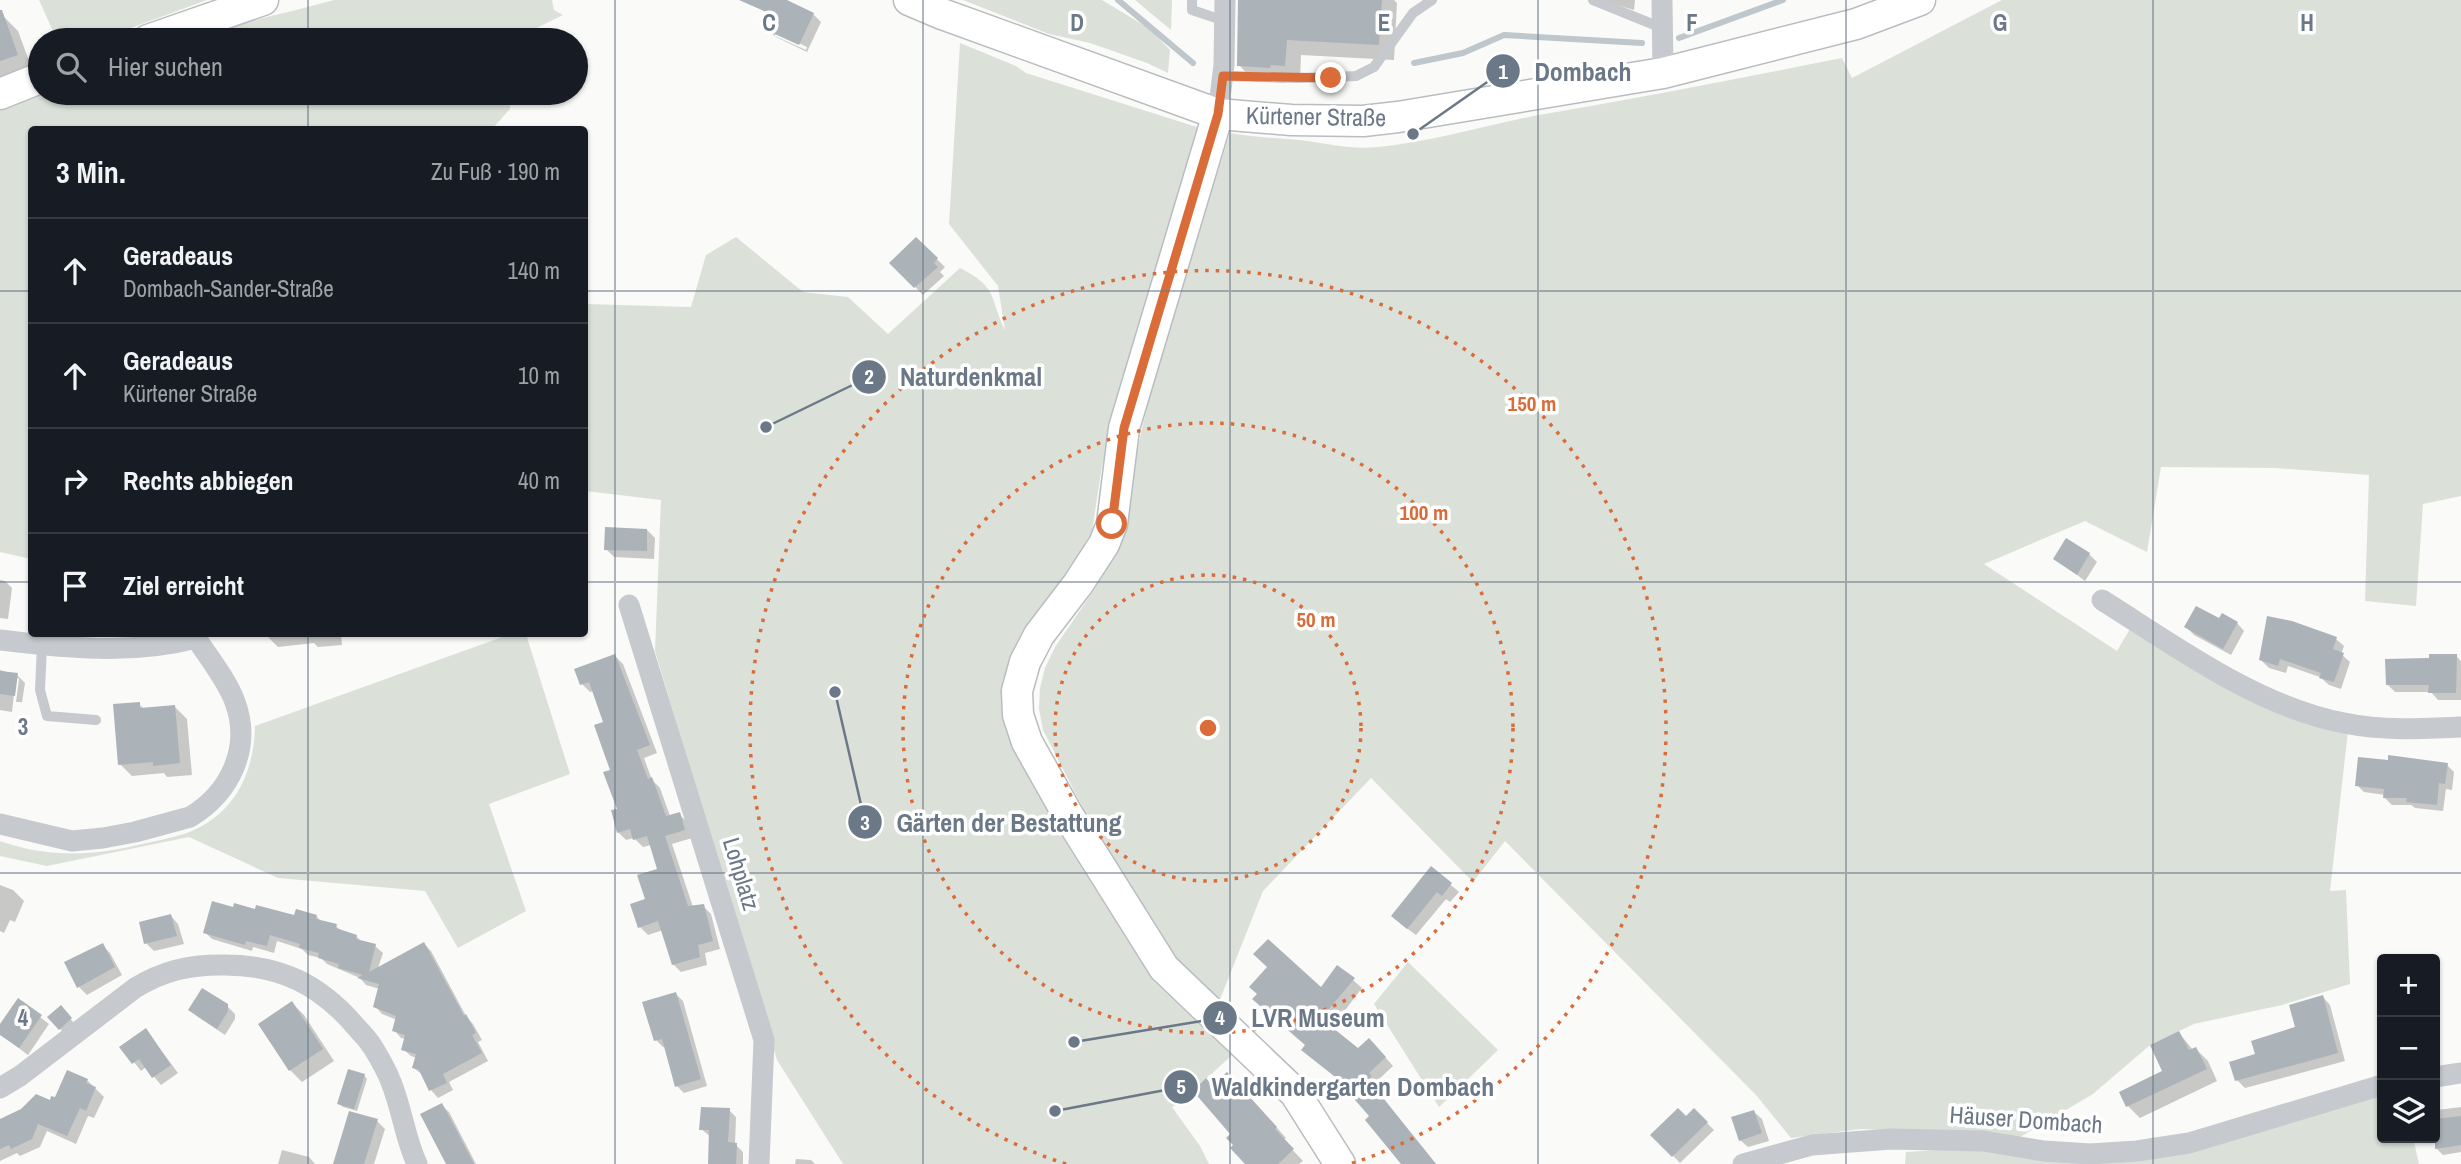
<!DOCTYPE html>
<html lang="de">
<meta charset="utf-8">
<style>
:root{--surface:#171b24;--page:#242831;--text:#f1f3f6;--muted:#9ea1a6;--line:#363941}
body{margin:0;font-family:"Archivo Narrow",sans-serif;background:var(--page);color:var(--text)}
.controls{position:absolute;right:21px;bottom:21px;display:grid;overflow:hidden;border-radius:7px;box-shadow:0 2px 5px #0004}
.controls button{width:63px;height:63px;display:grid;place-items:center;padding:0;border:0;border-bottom:2px solid var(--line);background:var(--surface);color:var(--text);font:35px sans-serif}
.stop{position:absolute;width:21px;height:21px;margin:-16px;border:5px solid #d96c39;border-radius:50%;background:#fff}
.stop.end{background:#d96c39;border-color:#fff;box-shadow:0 2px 7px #0008}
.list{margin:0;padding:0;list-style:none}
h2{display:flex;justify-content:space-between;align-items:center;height:91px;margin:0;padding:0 28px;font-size:30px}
h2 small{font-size:23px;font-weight:400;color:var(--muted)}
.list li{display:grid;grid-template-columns:46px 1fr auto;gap:21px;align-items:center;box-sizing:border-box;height:105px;padding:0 28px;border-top:2px solid var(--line)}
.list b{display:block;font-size:26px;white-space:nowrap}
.list p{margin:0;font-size:23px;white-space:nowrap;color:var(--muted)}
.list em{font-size:23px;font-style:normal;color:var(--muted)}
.icon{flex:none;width:38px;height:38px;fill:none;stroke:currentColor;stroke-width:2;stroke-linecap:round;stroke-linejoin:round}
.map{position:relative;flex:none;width:2461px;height:1164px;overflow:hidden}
.search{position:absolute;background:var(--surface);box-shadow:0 2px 5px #0004;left:28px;top:28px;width:560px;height:77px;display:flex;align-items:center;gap:18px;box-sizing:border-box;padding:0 24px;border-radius:38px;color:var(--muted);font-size:26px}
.panel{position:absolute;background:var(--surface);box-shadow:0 2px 5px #0004;left:28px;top:126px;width:560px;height:511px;border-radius:7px}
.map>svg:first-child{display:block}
.green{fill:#dbe1d9}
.shadow{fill:#0003;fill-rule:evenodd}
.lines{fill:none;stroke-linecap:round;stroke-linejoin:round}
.stream{stroke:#bec7cc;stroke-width:6}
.building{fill:#abb2b8}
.secondary-casing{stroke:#b9bdc1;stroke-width:33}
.lane{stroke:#c6c9cd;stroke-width:10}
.street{stroke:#c6c9cd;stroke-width:21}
.secondary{stroke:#fff;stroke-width:30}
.route{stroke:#d96c39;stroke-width:9}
.grid{fill:none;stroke:#6b7887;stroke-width:2;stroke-opacity:0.55}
.ring{fill:none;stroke:#d96c39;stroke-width:3.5;stroke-dasharray:3.5 7}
.labels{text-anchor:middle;stroke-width:7;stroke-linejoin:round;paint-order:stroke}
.street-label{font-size:24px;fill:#6b7887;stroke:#fff}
.grid-label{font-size:23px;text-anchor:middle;font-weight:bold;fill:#6b7887;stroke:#fff;stroke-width:7;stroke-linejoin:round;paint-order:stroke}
.centre{fill:#d96c39;stroke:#fff;stroke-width:3.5}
.ring-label{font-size:21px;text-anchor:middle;font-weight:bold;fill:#d96c39;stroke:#fff;stroke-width:7;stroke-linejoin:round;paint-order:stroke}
.leader{fill:none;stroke:#6b7887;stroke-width:2.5}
.callout-dot{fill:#6b7887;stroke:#fff;stroke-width:2.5}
.mark-label{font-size:21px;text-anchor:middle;font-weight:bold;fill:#fff}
.callout-label{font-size:26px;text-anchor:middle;font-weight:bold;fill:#6b7887;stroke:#fff;stroke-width:7;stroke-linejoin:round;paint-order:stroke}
</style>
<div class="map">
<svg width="2461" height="1164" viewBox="0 0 2461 1164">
<rect width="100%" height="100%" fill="#fafaf8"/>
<!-- green -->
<g class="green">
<path d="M39 0H207L98 40H57Z"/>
<path d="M334 0H552L554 10 563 15 512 40H185C233 23 285 14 334 0Z"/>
<path d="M963 0H1102L1150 29 1170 50 1168 73 1147 63 1090 43 1049 34Z"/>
<path d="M1135 0H1172L1171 30Z"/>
<path d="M2002 0H2461V496L2423 504 2416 606 2365 601 2369 475 2275 468 2161 467 2147 552 2085 521 1984 564 2117 651 2131 627 2348 731 2330 891 2346 890 2350 984 2282 1005 2194 1024 2150 1045 2093 1094 2015 1140 1984 1134 1861 1129 1791 1138 1756 1095 1505 841 1473 882 1371 778 1263 891 1219 1002 1177 962 1092 826 1043 730 1039 709 1040 688 1045 668 1055 647 1094 590 1121 540 1132 471 1157 365 1230 133C1253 137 1275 138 1299 140 1325 143 1351 150 1378 147 1433 142 1485 125 1539 115 1640 98 1741 78 1842 58L1852 78Z"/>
<path d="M960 43 1016 66 1026 73 1200 128 1146 298 1102 466 1092 531 1068 575 1012 658 1003 679 1001 705 1023 761 1065 841 1153 981 1232 1055 1181 1102 1172 1107 1200 1146 1209 1164H843L777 1060 655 651 661 500 585 491V304L691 307 706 255 736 237 803 292 848 297 888 334 960 268C999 288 989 297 1005 330L998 286 949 224Z"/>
<path d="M42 93H509L510 109 492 129 32 130 31 559 0 552V108Z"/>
<path d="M511 634H526L570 774 489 804 526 911 458 948 425 891 278 878 189 837 47 866 0 856V841C48 858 94 856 142 844 156 841 170 838 184 834 233 817 254 775 255 726Z"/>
<path d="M1408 962 1498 1050 1439 1107 1374 1004Z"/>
<path d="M2382 1094V1138H2413L2419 1164H1905L1906 1152 1972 1148 2093 1159Z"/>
</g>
<!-- shadow -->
<g class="shadow">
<path d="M769 0H782L813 14 821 22 807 52 776 37 768 30 773 19 764 10ZM775 32 807 47 806 50 775 36Z"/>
<path d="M1239 0H1394L1397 3 1394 60 1301 55 1300 81 1286 80 1285 83 1254 81 1239 65Z"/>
<path d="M1601 0H1635L1634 10Z"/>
<path d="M3 16 18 31 32 69 0 81V18Z"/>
<path d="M916 239 945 267 940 272 944 276 923 295 892 263Z"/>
<path d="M647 530 655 538 654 559 614 557 606 549Z"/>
<path d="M2089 554 2097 562 2085 581 2055 558Z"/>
<path d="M0 580 5 581 12 588 8 619 0 618Z"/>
<path d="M2237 623 2244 631 2231 655 2194 635 2186 627Z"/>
<path d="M266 635 341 634 342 645 318 647 314 643 278 647Z"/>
<path d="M2336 639 2344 646 2341 654 2350 662 2341 689 2329 685 2320 677 2288 666 2286 673 2269 668 2261 660Z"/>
<path d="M615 656 623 664 657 753 644 758 652 780 660 788 670 816 679 814 687 822 692 838 672 844 693 907 703 906 711 914 720 949 705 953 707 965 681 972 673 964 663 930 648 935 640 927 647 900 659 870 651 845 643 847 634 838 626 840 618 832 619 810 605 723 593 691 590 692 582 684Z"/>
<path d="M2456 656 2461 661V700H2438L2431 692H2395L2387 684 2430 660Z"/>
<path d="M0 670 17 675 25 683 22 702H16L19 679 16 676 12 712 0 710Z"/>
<path d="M139 704 145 710 175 707 187 719 192 775 167 777 164 773 132 776 120 764Z"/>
<path d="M2447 765 2454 772 2452 790 2446 789 2443 811 2415 808 2411 805H2392L2385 798V795L2364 792 2357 785Z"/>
<path d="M1431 868 1459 892 1450 902 1446 899 1416 935 1401 924Z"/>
<path d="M0 885 13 890 24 901 15 922 10 920 4 933 0 931Z"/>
<path d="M234 909 296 918 316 916 322 922 336 926 342 932 356 936 362 942 375 946 383 953 378 968 424 944 431 951 466 1016 473 1024 482 1040 478 1042 488 1061 449 1082 453 1090 438 1098 431 1090 424 1076 414 1068 417 1058 411 1056 403 1049 406 1039 401 1038 394 1030 397 1020 382 1014 375 1006 380 989 366 985 360 978 327 964 321 958 308 955 302 949 277 941 274 953 253 947 252 951 212 939 205 932Z"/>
<path d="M171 916 178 924 184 944 154 951 146 943Z"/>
<path d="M103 946 110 953 122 975 87 995 79 987Z"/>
<path d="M1353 980 1362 988 1333 1026 1337 1030 1336 1032 1358 1050 1377 1048 1393 1066 1376 1082 1379 1085 1375 1089 1436 1164H1404L1372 1116 1307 1046 1321 989Z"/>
<path d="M676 994 683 1001 707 1086 684 1093 677 1086 666 1047H663L656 1040Z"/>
<path d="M2323 997 2330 1005 2345 1061 2245 1088 2237 1080 2257 1056 2297 1028Z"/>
<path d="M19 1001 49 1024 28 1055 0 1034V1027Z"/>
<path d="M292 1003 304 1015 334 1061 302 1082 290 1070Z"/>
<path d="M227 1006 235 1014V1019L225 1035 198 1017 190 1010Z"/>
<path d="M61 1008 74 1023 63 1032 50 1017Z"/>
<path d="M2377 1010H2382V1038L2378 1034Z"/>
<path d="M146 1030 178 1073 161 1085 146 1067 141 1071 122 1047Z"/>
<path d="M2179 1033 2193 1050 2196 1049 2208 1061 2217 1081 2140 1118 2128 1106 2121 1093 2165 1072Z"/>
<path d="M364 1075 367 1079 357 1111 343 1107 339 1104Z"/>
<path d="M87 1080 104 1097 94 1118 88 1116 76 1144 47 1131 40 1147 20 1156 17 1153 0 1161V1121L56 1100Z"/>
<path d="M1238 1084 1286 1138 1283 1140 1303 1161 1299 1164H1247L1235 1145 1233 1134 1213 1087Z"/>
<path d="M441 1105 449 1112 476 1164H448Z"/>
<path d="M2461 1107V1152L2443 1155 2436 1148 2435 1141 2421 1142 2416 1138H2435V1109L2437 1110Z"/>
<path d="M729 1110 736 1117 735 1144 743 1152V1164H709L711 1137 701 1129Z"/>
<path d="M1694 1110 1714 1130 1680 1163 1653 1135 1686 1119Z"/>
<path d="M1754 1112 1762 1119 1769 1141 1748 1147 1740 1140Z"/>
<path d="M377 1121 385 1129 374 1164H339Z"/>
<path d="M282 1150 309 1157 315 1164H278Z"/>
<path d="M796 1159 811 1160 815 1164H795Z"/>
</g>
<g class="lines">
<!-- stream -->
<g class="stream">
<path d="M1118 0 1193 63"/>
<path d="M1679 38 1783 0"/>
<path d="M1414 63 1463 53 1504 35 1642 43"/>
</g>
</g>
<!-- building -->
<g class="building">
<path d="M739 0H787L814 13 799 45 766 30 773 15Z"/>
<path d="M1238 0H1382L1379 45 1287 40 1285 66 1271 65 1270 68 1237 66Z"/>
<path d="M0 10H2L18 55 0 61Z"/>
<path d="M916 237 938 258 934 263 938 267 914 288 889 263Z"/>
<path d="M605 527 647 529V551L604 550Z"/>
<path d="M2066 538 2090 553 2077 575 2053 559Z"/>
<path d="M2196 606 2219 618 2222 613 2238 622 2223 649 2184 627Z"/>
<path d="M2267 616 2292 621 2337 637 2333 649 2344 653 2334 682 2319 678 2321 673 2280 659 2278 666 2259 660Z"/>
<path d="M615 654 650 745 637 750 648 779 652 777 666 816 680 812 685 830 665 836 688 906 704 904 713 941 698 945 700 957 672 965 658 921 638 928 630 904 645 899 637 875 657 869 647 836 633 840 630 829 617 833 611 810 617 809 603 772 610 770 594 725 603 722 589 682 580 685 574 669Z"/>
<path d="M2429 654H2457L2456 693H2428L2429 685H2386L2385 659 2429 658Z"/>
<path d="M0 671 18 673 15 696 0 694Z"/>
<path d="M140 702V708L175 705 180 763 153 766V762L118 765 113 704Z"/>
<path d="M2388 755 2448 763 2445 784 2439 783 2437 805 2406 802 2407 798H2383L2384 789 2355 786 2358 757 2388 760Z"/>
<path d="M1431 866 1452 883 1442 896 1437 892 1407 929 1391 916Z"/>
<path d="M212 901 233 907 234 903 255 909 256 905 294 915 296 909 317 915 316 919 337 924 336 928 357 935 356 939 376 944 369 972 424 942 464 1016 466 1014 476 1033 472 1035 482 1053 443 1074 447 1083 429 1091 419 1070 412 1068 416 1054 401 1050 405 1035 392 1031 396 1016 373 1007 379 984 357 978 363 975 338 968 339 964 318 958 319 953 299 948 300 944 270 935 267 946 246 941 245 945 203 933Z"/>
<path d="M171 914 177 936 144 944 139 922Z"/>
<path d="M1268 939 1321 987 1337 965 1355 978 1328 1010 1325 1017 1329 1020 1328 1024 1358 1048 1369 1038 1386 1057 1369 1073 1372 1076 1368 1079 1436 1164H1401L1365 1120 1369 1116 1334 1076 1301 1050 1305 1045 1252 999 1257 994 1249 987 1267 967 1253 954Z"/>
<path d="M103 943 115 967 77 988 64 962Z"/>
<path d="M202 988 228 1004V1011L217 1029 188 1010Z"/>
<path d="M676 992 701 1079 675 1087 662 1039 654 1041 642 1002Z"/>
<path d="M2323 995 2338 1053 2235 1081 2229 1062 2255 1054 2251 1041 2295 1027 2289 1005Z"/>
<path d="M18 998 42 1015 19 1048 0 1035V1024Z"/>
<path d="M292 1001 323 1049 289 1071 258 1024Z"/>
<path d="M61 1005 72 1018 59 1030 47 1017Z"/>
<path d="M146 1028 171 1065 152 1078 139 1059 132 1064 119 1047Z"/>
<path d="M2179 1031 2189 1050 2196 1047 2207 1069 2126 1107 2119 1092 2162 1071 2150 1045Z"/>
<path d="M348 1069 365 1074 354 1109 337 1104Z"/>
<path d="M67 1070 88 1079 86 1083 96 1087 86 1111 80 1108 67 1136 38 1124 32 1139 11 1149 9 1145 0 1149V1119L21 1109 36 1094 50 1100 51 1096 55 1097Z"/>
<path d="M1227 1072 1277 1127 1275 1129 1294 1149 1278 1164H1245L1230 1148 1233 1145 1226 1138 1230 1134 1193 1091 1206 1078 1212 1085Z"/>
<path d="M442 1103 462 1141 474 1164H446L420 1114Z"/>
<path d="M701 1107 730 1108 728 1142 737 1143 736 1164H708L709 1130H699Z"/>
<path d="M1678 1108 1686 1116 1694 1108 1708 1122 1672 1157 1650 1135Z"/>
<path d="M1754 1110 1762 1133 1739 1141 1731 1117Z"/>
<path d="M349 1111 378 1119 364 1164H333Z"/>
<path d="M2461 1116V1145L2435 1149V1119Z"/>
</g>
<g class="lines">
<defs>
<g id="secondary">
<path d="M909 0 942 14 1218 114 1291 120 1363 121 1398 117 1663 73 1856 24 1920 0"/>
<path d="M148 40 263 0"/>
<path d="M0 94 40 78"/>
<path d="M1218 114 1124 428 1112 524 1104 544 1078 584 1039 635 1025 662 1017 691 1018 715 1027 742 1068 815 1164 968 1295 1093 1340 1164"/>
</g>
</defs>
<!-- secondary casing -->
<use href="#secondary" class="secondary-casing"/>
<!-- lane -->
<g class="lane">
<path d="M1192 0V10L1225 21"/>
<path d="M1593 0 1662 28"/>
<path d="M1223 76 1298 78 1356 76 1374 67 1413 13 1432 0"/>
<path d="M42 645 40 690 47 716 96 720"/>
</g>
<!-- street -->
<g class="street">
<path d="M1662 0 1663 73"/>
<path d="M1218 114 1224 65 1225 0"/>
<path d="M2102 600C2175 646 2258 707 2344 723 2383 731 2421 729 2461 727"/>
<path d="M629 605 764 1040 759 1164"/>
<path d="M0 640C65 648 132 655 196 638V634"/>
<path d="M0 824 72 841 103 838 135 832 190 817C230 793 252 748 235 702 227 680 209 658 196 638"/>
<path d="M2435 1077 2461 1073"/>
<path d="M0 1088 20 1076 135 988C163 971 188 965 221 965 279 964 320 984 357 1028 363 1034 369 1041 374 1049 380 1059 387 1071 391 1082 402 1109 405 1138 417 1164"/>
<path d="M1743 1164 1812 1145 1891 1139 1983 1141 2044 1151 2090 1154 2137 1151 2189 1143 2382 1085"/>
</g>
<!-- secondary -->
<use href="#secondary" class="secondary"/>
</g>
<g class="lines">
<!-- route -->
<path class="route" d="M1112 524 1124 428 1218 114 1223 76 1331 78"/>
</g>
<!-- grid -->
<path class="grid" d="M308 0V40M615 0V1164M923 0V1164M1230 0V1164M1538 0V1164M1846 0V1164M2153 0V1164M308 93V130M0 291H32M584 291H2461M0 582H32M584 582H2461M308 634V1164M0 873H2461"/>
<!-- distance rings -->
<g class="ring">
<circle cx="1208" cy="728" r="153"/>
<circle cx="1208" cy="728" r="305"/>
<path d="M1066 1164A458 458 0 1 1 1350 1164"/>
</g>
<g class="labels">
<!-- street labels -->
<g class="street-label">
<text transform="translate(1316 117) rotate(1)" y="8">Kürtener Straße</text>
<text transform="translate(741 874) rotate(73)" y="8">Lohplatz</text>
<text transform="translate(2026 1120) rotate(4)" y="8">Häuser Dombach</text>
</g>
</g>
<g class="grid-label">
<text x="769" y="31">C</text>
<text x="1077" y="31">D</text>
<text x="1384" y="31">E</text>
<text x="1692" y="31">F</text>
<text x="2000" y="31">G</text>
<text x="2307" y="31">H</text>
<text x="23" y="735">3</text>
<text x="23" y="1026">4</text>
</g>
<circle cx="1208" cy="728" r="10" class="centre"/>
<g class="ring-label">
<text x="1532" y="411">150 m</text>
<text x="1424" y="520">100 m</text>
<text x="1316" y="627">50 m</text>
</g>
<!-- callouts -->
<path class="leader" d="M1413 134L1503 71M766 427L869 377M835 692L865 822M1074 1042L1220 1018M1055 1111L1181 1087"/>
<g class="callout-dot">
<circle cx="1413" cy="134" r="7"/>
<circle cx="766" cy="427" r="7"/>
<circle cx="835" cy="692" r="7"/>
<circle cx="1074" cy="1042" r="7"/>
<circle cx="1055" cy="1111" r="7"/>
<circle cx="1503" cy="71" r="18"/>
<circle cx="869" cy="377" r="18"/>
<circle cx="865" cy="822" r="18"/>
<circle cx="1220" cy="1018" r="18"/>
<circle cx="1181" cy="1087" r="18"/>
</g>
<g class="mark-label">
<text x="1503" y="79">1</text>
<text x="869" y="384">2</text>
<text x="865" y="830">3</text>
<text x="1220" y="1025">4</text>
<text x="1181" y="1094">5</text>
</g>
<g class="callout-label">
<text x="1583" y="81">Dombach</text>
<text x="971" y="386">Naturdenkmal</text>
<text x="1009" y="832">Gärten der Bestattung</text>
<text x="1318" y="1027">LVR Museum</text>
<text x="1353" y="1096">Waldkindergarten Dombach</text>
</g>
</svg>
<div class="controls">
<button>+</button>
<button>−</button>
<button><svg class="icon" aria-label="layers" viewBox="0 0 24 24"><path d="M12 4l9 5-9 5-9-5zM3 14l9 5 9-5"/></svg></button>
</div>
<div class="stop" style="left:1112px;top:524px"></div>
<div class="stop end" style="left:1331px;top:78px"></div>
<div class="search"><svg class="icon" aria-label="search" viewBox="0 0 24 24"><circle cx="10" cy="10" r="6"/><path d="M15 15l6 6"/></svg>Hier suchen</div>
<section class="panel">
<h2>3 Min.<small>Zu Fuß · 190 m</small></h2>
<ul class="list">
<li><svg class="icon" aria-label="ahead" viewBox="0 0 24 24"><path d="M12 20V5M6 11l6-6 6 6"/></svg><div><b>Geradeaus</b><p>Dombach-Sander-Straße</p></div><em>140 m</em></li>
<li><svg class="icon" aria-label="ahead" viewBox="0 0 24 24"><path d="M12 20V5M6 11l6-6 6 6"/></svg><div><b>Geradeaus</b><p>Kürtener Straße</p></div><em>10 m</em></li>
<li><svg class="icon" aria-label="right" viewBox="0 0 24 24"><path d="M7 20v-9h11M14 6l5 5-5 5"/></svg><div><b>Rechts abbiegen</b></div><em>40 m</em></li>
<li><svg class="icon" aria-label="arrive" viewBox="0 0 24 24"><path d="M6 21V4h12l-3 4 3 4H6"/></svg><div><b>Ziel erreicht</b></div></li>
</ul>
</section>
</div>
